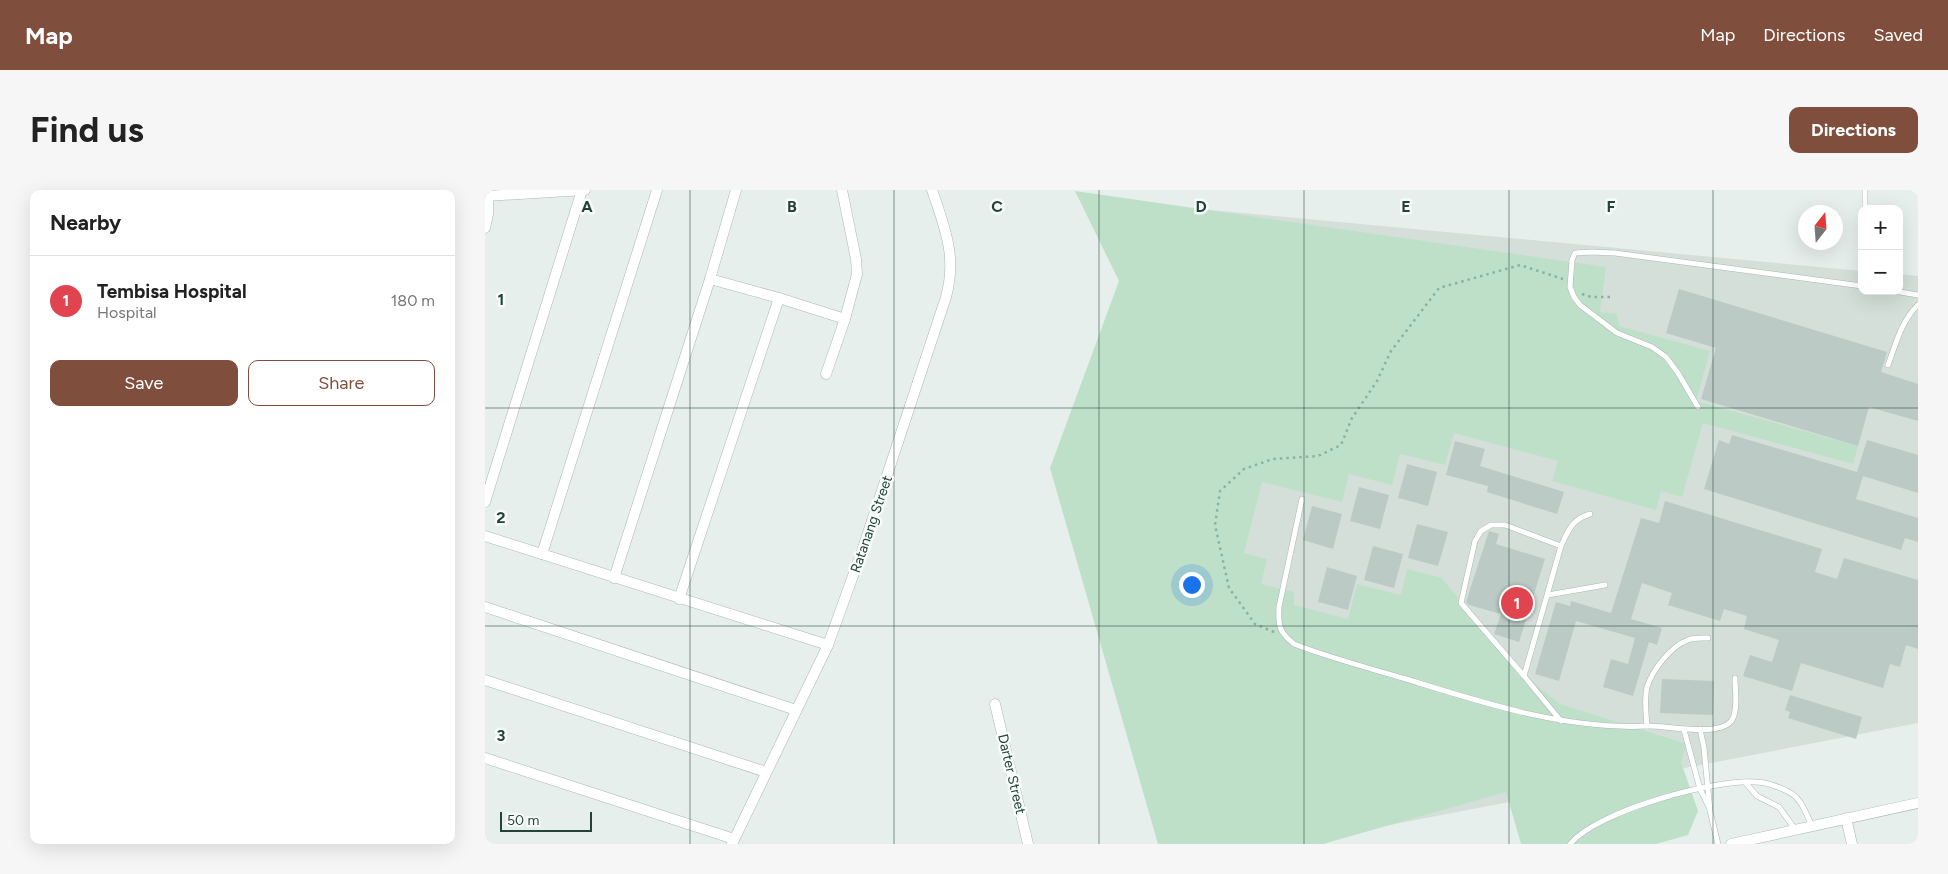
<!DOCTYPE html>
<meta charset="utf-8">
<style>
:root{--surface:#fff;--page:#f6f6f6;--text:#222;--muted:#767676;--line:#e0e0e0;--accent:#804e3d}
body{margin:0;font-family:Figtree,sans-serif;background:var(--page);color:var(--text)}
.controls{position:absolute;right:15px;top:15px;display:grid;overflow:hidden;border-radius:10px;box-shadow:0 5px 20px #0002}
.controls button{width:45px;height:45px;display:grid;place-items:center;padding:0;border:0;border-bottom:1px solid var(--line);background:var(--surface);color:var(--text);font:25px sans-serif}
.compass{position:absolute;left:1313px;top:15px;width:45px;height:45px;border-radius:50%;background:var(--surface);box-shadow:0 5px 20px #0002;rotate:17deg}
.scale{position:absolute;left:15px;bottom:12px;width:92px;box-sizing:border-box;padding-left:5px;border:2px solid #24423a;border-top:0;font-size:14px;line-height:18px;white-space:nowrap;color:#24423a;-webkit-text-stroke:4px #f7fbf9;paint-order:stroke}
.you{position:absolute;left:706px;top:394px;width:18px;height:18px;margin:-12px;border:4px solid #fff;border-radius:50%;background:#1a73e8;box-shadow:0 0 0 8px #1a73e833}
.badge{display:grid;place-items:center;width:32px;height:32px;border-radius:50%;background:var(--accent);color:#fff;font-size:16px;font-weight:700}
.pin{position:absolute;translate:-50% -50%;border:2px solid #fff;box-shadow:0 1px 5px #0006}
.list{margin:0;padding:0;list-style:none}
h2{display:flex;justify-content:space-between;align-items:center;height:65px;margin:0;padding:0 20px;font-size:21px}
h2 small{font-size:16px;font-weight:400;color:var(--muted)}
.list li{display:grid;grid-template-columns:32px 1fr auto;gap:15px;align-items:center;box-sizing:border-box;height:90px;padding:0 20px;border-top:1px solid var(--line)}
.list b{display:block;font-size:19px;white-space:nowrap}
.list p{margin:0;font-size:16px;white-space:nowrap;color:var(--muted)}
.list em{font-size:16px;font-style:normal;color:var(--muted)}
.actions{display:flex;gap:10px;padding:15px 20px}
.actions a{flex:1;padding:11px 0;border:1px solid var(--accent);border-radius:10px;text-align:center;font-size:18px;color:var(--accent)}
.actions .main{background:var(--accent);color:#fff}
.map{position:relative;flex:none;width:1433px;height:654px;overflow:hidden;border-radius:10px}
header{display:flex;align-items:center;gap:30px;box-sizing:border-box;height:70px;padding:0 25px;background:var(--accent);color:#fff}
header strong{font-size:24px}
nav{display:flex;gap:28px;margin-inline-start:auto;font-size:18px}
.intro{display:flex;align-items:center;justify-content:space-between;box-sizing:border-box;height:120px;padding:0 30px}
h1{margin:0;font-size:35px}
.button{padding:12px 22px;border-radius:10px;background:var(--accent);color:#fff;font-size:18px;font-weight:700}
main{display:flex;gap:30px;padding:0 30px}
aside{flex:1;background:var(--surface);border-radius:10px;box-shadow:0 5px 20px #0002}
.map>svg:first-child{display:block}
.built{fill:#d4dfda}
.green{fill:#bfe0c8}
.building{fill:#bbcac4}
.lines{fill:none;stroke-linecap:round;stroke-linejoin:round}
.lane-casing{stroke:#a8b8b2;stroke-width:6}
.street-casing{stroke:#a8b8b2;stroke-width:11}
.path{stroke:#86b3a5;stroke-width:2.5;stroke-dasharray:2.5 4;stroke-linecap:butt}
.lane{stroke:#fff;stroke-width:5}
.street{stroke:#fff;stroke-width:10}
.grid{fill:none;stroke:#24423a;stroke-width:1;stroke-opacity:0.55}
.labels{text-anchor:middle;stroke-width:5;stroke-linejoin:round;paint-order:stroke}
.street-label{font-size:14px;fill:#24423a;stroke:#f7fbf9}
.grid-label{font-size:16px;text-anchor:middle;font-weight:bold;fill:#24423a;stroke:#f7fbf9;stroke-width:5;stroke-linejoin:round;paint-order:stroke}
</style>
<header>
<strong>Map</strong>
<nav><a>Map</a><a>Directions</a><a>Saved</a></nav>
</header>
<div class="intro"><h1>Find us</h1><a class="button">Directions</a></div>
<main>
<aside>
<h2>Nearby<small></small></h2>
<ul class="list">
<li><span class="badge" style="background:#e0444e">1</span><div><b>Tembisa Hospital</b><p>Hospital</p></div><em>180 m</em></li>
</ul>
<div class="actions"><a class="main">Save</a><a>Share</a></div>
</aside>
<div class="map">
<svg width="1433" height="654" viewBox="0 0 1433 654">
<rect width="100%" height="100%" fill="#e6efeb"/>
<!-- built -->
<path class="built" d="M683 16 1377 81V101H1414V84L1433 86V533L806 654Z"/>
<!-- green -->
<path class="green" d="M590 1 1121 77 1115 122 1132 124 1134 136 1225 161 1211 211 1373 256 1368 274 1218 233 1197 307 1176 301 1171 320 1067 291 1073 271 969 243 960 275 915 264 907 295 864 284 857 312 777 292 759 363 782 369 776 394 809 402V415L863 429 872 394 916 405 922 379 957 388 1029 477 1075 514 1202 554 1196 572 1213 621 1203 645 1171 654H1036L1021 602 838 654H673L565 278 634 91Z"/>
<!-- building -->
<g class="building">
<path d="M1194 99 1402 162 1396 182 1433 194V231L1384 217 1373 256 1216 209 1231 158 1181 143Z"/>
<path d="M1247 245 1372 282 1382 250 1433 265V303L1378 286 1371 309 1433 328V352L1420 348 1416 360 1219 299 1234 250 1244 254Z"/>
<path d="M970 251 1000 259 995 276 1079 302 1072 324 1002 302 1003 296 961 285Z"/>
<path d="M922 274 952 282 943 316 913 308Z"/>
<path d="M874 297 904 305 895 339 865 331Z"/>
<path d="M1180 311 1337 359 1330 382 1352 389 1359 368 1433 390V459L1421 455 1415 477 1405 474 1398 498 1316 473 1307 501 1258 486 1265 465 1287 472 1294 450 1259 439 1262 426 1239 419 1235 431 1183 415 1187 403 1157 393 1146 429 1177 438 1172 455 1164 452 1148 506 1118 497 1126 469 1143 474 1150 448 1091 431 1074 491 1050 484 1071 412 1085 416 1086 411 1126 423 1156 328 1174 333Z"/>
<path d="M827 316 857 324 848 359 818 350Z"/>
<path d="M932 334 963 342 953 376 923 368Z"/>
<path d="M1004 341 1014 344 1011 354 1060 369 1034 452 1009 444 1016 424 984 415 981 412Z"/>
<path d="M888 356 918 364 909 398 879 390Z"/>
<path d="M842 377 872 386 863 420 833 412Z"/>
<path d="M1177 489 1229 491 1228 525 1175 523Z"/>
<path d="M1305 505 1377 527 1371 549 1303 528 1305 522 1300 520Z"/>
</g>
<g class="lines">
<defs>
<g id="lane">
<path d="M1380 0V19"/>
<path d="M1409 101 1433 105"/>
<path d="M1403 175C1411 154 1416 131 1433 115"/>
<path d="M1213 217 1193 183 1181 167 1167 157 1132 143 1095 115 1089 107 1085 97 1087 70 1090 63 1107 62 1130 63 1377 96"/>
<path d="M817 309 794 417C793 436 794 442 809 454 845 468 884 478 921 489 999 513 1080 540 1162 536"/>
<path d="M1063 405 1120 395"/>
<path d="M1223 448C1217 448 1209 447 1203 450 1186 456 1168 479 1162 497 1159 509 1161 524 1162 536 1181 535 1239 549 1248 528 1253 517 1250 500 1250 488"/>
<path d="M1039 486 976 413 990 351 996 341 1006 335H1020L1076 356"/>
<path d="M1076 531 1039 486 1076 356C1083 341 1087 329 1105 324"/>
<path d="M1215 539 1219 558 1225 621 1233 654"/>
<path d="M1199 540 1215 599 1224 617"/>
<path d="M1260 592 1272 606 1294 617 1310 639"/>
<path d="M1085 654C1112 621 1229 589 1271 592 1282 592 1294 597 1304 602 1316 608 1321 623 1327 636"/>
</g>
<g id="street">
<path d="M0 6 100 0"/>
<path d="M0 38 3 24V0"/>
<path d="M225 89 294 108 360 129"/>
<path d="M341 184 360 129 372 84 371 69 357 0"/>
<path d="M0 312 97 0"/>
<path d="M0 346 343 455"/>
<path d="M57 364 172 0"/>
<path d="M129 388 225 89 251 0"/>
<path d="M194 409 294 108"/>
<path d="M0 417 311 520"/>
<path d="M0 490 281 582"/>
<path d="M510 514 543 654"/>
<path d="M0 568 249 649"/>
<path d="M1361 628 1367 654"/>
<path d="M247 654 343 455 377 361 461 107C472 67 460 38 447 0"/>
<path d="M1246 654 1433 613"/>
</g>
</defs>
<!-- lane casing -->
<use href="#lane" class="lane-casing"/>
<!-- street casing -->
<use href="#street" class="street-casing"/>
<!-- path -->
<g class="path">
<path d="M1097 104 1106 107H1126"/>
<path d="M789 442 770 434 744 398 730 335 735 301 759 279 788 269 833 266 856 255 867 228 892 191 906 161 954 98 1035 75 1078 89"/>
</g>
<!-- lane -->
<use href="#lane" class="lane"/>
<!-- street -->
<use href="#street" class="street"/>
</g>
<!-- grid -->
<path class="grid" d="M205 0V654M409 0V654M614 0V654M819 0V654M1024 0V654M1228 0V654M0 218H1433M0 436H1433"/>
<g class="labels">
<!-- street labels -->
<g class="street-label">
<text transform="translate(386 334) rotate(-71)" y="5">Ratanang Street</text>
<text transform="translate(527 584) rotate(77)" y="5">Darter Street</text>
</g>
</g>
<g class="grid-label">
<text x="102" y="22">A</text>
<text x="307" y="22">B</text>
<text x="512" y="22">C</text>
<text x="716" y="22">D</text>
<text x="921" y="22">E</text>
<text x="1126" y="22">F</text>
<text x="16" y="115">1</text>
<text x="16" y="333">2</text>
<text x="16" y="551">3</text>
</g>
</svg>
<div class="controls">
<button>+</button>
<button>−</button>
</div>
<svg class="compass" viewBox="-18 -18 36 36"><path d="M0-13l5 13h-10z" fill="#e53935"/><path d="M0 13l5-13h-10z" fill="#767676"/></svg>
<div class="scale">50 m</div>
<div class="you"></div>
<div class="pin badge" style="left:1032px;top:413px;background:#e0444e">1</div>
</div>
</main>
